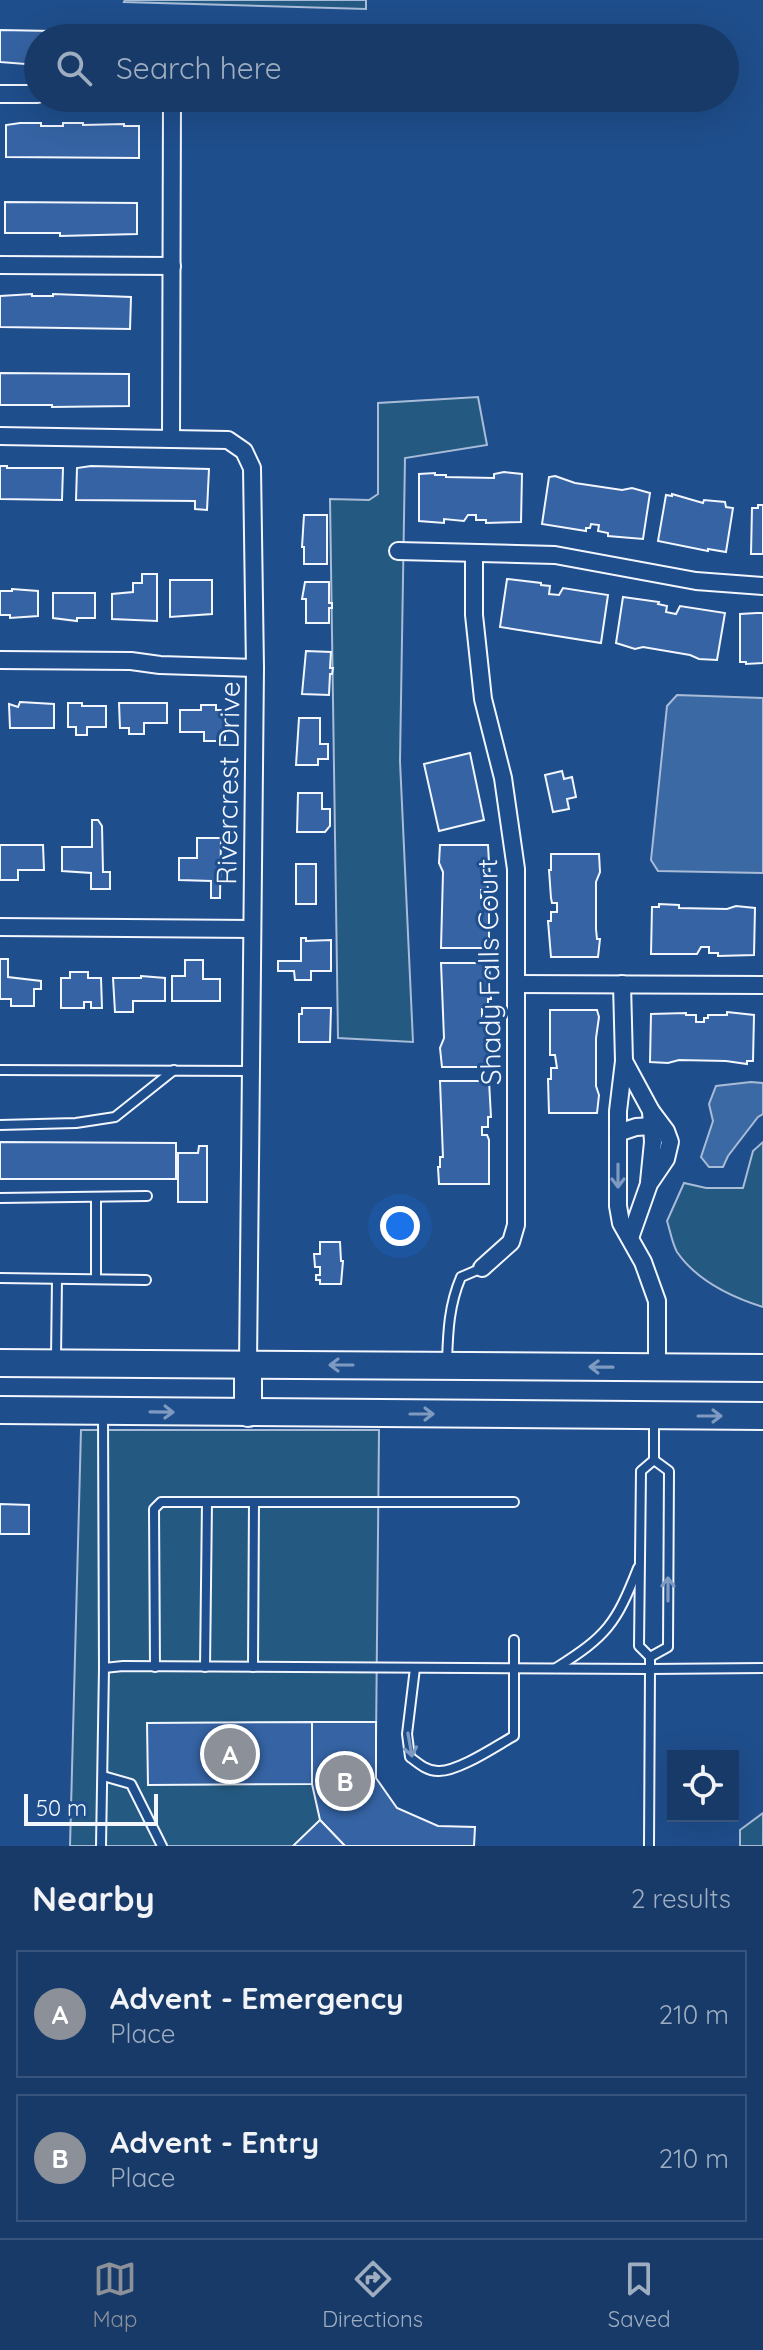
<!DOCTYPE html>
<style>
:root{--surface:#173a69;--page:#244571;--text:#f1f3f6;--muted:#9eadc0;--line:#36547d;--accent:#8c9099}
body{margin:0;font-family:Quicksand,sans-serif;background:var(--page);color:var(--text)}
.controls{position:absolute;right:24px;bottom:24px;display:grid;overflow:hidden;border-radius:0px;box-shadow:0 8px 32px #0002}
.controls button{width:72px;height:72px;display:grid;place-items:center;padding:0;border:0;border-bottom:2px solid var(--line);background:var(--surface);color:var(--text);font:40px sans-serif}
.scale{position:absolute;left:24px;bottom:20px;width:134px;box-sizing:border-box;padding-left:8px;border:4px solid #f2f6ff;border-top:0;font-size:22px;line-height:28px;white-space:nowrap;color:#f2f6ff;-webkit-text-stroke:6px #1f4e8c;paint-order:stroke}
.you{position:absolute;left:400px;top:1226px;width:28px;height:28px;margin:-20px;border:6px solid #fff;border-radius:50%;background:#1a73e8;box-shadow:0 0 0 12px #1a73e833}
.badge{display:grid;place-items:center;width:52px;height:52px;border-radius:50%;background:var(--accent);color:#fff;font-size:26px;font-weight:700}
.pin{position:absolute;translate:-50% -50%;border:4px solid #fff;box-shadow:0 2px 8px #0006}
.list{margin:0;padding:0;list-style:none}
h2{display:flex;justify-content:space-between;align-items:center;height:104px;margin:0;padding:0 32px;font-size:34px}
h2 small{font-size:26px;font-weight:400;color:var(--muted)}
.list li{display:grid;grid-template-columns:52px 1fr auto;gap:24px;align-items:center;box-sizing:border-box;height:128px;margin:0 16px 16px;padding:0 16px;border:2px solid var(--line);border-radius:0px}
.list b{display:block;font-size:30px;white-space:nowrap}
.list p{margin:0;font-size:26px;white-space:nowrap;color:var(--muted)}
.list em{font-size:26px;font-style:normal;color:var(--muted)}
.icon{flex:none;width:44px;height:44px;fill:none;stroke:currentColor;stroke-width:2;stroke-linecap:round;stroke-linejoin:round}
.map{position:relative;flex:none;width:763px;height:1846px;overflow:hidden}
.search{position:absolute;background:var(--surface);box-shadow:0 8px 32px #0002;left:24px;right:24px;top:24px;height:88px;display:flex;align-items:center;gap:20px;box-sizing:border-box;padding:0 28px;border-radius:44px;color:var(--muted);font-size:30px}
.sheet{height:392px;background:var(--surface)}
nav{display:flex;justify-content:space-around;align-items:center;box-sizing:border-box;height:112px;border-top:2px solid var(--line);background:var(--surface);font-size:22px;color:var(--muted)}
nav a{display:grid;justify-items:center;gap:4px}
nav .on{color:var(--accent)}
.map>svg:first-child{display:block}
.green{fill:#245a82;stroke:#a8bbd7;stroke-width:2}
.water{fill:#3b69a3;stroke:#a8bbd7;stroke-width:2}
.building{fill:#3563a3;stroke:#f2f6ff;stroke-width:2}
.lines{fill:none;stroke-linecap:round;stroke-linejoin:round}
.service-casing{stroke:#f2f6ff;stroke-width:12}
.minor-casing{stroke:#f2f6ff;stroke-width:20}
.primary-casing{stroke:#f2f6ff;stroke-width:30}
.service{stroke:#1f4e8c;stroke-width:8}
.minor{stroke:#1f4e8c;stroke-width:16}
.primary{stroke:#1f4e8c;stroke-width:26}
.oneway{stroke:#7e9ac0}
.labels{text-anchor:middle;stroke-width:6;stroke-linejoin:round;paint-order:stroke}
.street-label{font-size:28px;fill:#f2f6ff;stroke:#1f4e8c}
</style>
<div class="map">
<svg width="763" height="1846" viewBox="0 0 763 1846">
<rect width="100%" height="100%" fill="#1f4e8c"/>
<!-- green -->
<g class="green">
<path d="M125 0H366V9L124 2Z"/>
<path d="M478 397 487 445 405 458 400 761 413 1042 338 1038 330 499 369 500 378 494V403Z"/>
<path d="M763 1142V1307C731 1297 697 1281 677 1252 672 1243 670 1230 667 1221L684 1183 706 1188H743L753 1151Z"/>
<path d="M81 1430H379L375 1846H70Z"/>
<path d="M763 1813V1846H740V1830Z"/>
</g>
<!-- water -->
<g class="water">
<path d="M677 695 763 698V873L658 871 651 860 667 706Z"/>
<path d="M751 1082 763 1083V1114L758 1117 728 1156 723 1167H709L701 1157 713 1121 709 1104 716 1086Z"/>
</g>
<!-- building -->
<g class="building">
<path d="M0 30 53 31V38H38V65L0 62Z"/>
<path d="M68 31 200 32V38H68Z"/>
<path d="M20 123H41V126H63V123H83V125L124 124V126H139V158L6 157V125Z"/>
<path d="M5 202 137 203V234L60 236V233H5Z"/>
<path d="M32 294V296H53V294L131 297 130 329 0 327V296Z"/>
<path d="M0 373 129 374V406L52 407V405H0Z"/>
<path d="M0 466H7V468H63L62 500 0 499Z"/>
<path d="M91 466 209 469 207 510 195 509V501L76 500 77 468Z"/>
<path d="M504 472 522 474 521 522 486 523V520H476V515H468L464 521 444 519V523L419 521V474L435 473V475H446V477L494 478V474Z"/>
<path d="M555 476 575 483 622 490 632 488 650 493 643 539 608 536V533L598 531 599 525 591 524 590 528H586V531L542 524 549 477Z"/>
<path d="M672 494 703 503 704 500 725 502 726 507 733 508 726 552 708 549V551L658 541 666 495 672 496Z"/>
<path d="M758 505H763V554H751L752 508H758Z"/>
<path d="M304 515H327V564H304V547H302Z"/>
<path d="M142 574H157V621L112 619V594L133 592V583H142Z"/>
<path d="M507 579 541 583V585L550 586 549 594 559 595 563 588 608 595 601 643 500 627Z"/>
<path d="M170 580H212V614L170 617Z"/>
<path d="M305 582H329V603H332V608H329V623H306V599H302Z"/>
<path d="M12 589 38 591V616L10 618V615H0V591H12Z"/>
<path d="M53 593H95V618H77V621L53 618Z"/>
<path d="M623 597 659 602 658 604 667 606 666 612 676 614 680 606 725 613 717 660 699 659 690 655 643 647 635 649 616 643Z"/>
<path d="M757 613H763V663L746 664V662H740V614Z"/>
<path d="M306 651 331 652 330 668H333L332 674H330L329 695 302 694Z"/>
<path d="M20 702 54 704V728H10L9 704 18 707Z"/>
<path d="M68 703H82V706H106V727H87V735H76V727H68Z"/>
<path d="M119 703H167V723H144V734H129V728H120Z"/>
<path d="M201 705H216V710H225V741H204V732H180V710H201Z"/>
<path d="M299 718H320V744H328V759H318V765H296Z"/>
<path d="M470 753 484 820 439 831 424 764Z"/>
<path d="M562 771 564 779 572 777 576 797 567 799 569 809 553 812 545 775Z"/>
<path d="M298 793H322V809H330V826L325 832H297Z"/>
<path d="M92 820H98L102 826 103 872H110V889H91V873L62 871V847H92Z"/>
<path d="M197 838H221L220 898H211V881L179 880V858H197Z"/>
<path d="M0 845H43L44 870H18V880H0Z"/>
<path d="M440 845H488L490 880H487L488 890H481V898H486V902H489V948H441L443 872 439 863Z"/>
<path d="M551 854H599L600 872 596 882V929L597 939H600L598 957H551L548 921H551V912H557V903H552L551 898 549 870H551Z"/>
<rect x="296" y="864" width="20" height="40"/>
<path d="M659 904 679 905V908L727 909 736 906 755 908 754 955 718 956V953H709V947H701L697 954H651L652 907H659Z"/>
<path d="M301 938H306V941L331 940V971H311V980H295L294 971H278V961H301Z"/>
<path d="M0 959H8V977L41 981V989H34V1006H11V999H0Z"/>
<path d="M185 960H203V979H220V1001H172V976H185Z"/>
<path d="M441 963H489L491 999H488V1009H482V1016H487L489 1021V1067H442L440 1048 444 1038Z"/>
<path d="M70 972H88V978H101L102 1008H91V1002H84V1008H61V978H70Z"/>
<path d="M141 976 165 978V1001H133V1012H115L113 978H141Z"/>
<path d="M302 1008H331L330 1042H299V1014H302Z"/>
<path d="M550 1010H597L599 1017 596 1038V1086L599 1095 597 1113H549L548 1079H551V1068H557L555 1055H550Z"/>
<path d="M727 1012 754 1015 753 1061H747V1064L726 1061 679 1060 668 1063 650 1062 651 1014 686 1013V1015H696V1022H704V1018H708V1015H727Z"/>
<path d="M440 1081H489L491 1117H488V1127H482V1135H487L489 1140V1184H439L438 1167H440V1157H443Z"/>
<path d="M0 1142 176 1143V1179H0Z"/>
<path d="M199 1146H207V1202H178V1153H198Z"/>
<path d="M320 1242H340L341 1261H343L341 1284H320V1280H316V1275H320V1267H315L314 1254H320Z"/>
<path d="M0 1504 29 1505V1534H0Z"/>
<path d="M312 1722V1784L148 1785 147 1723Z"/>
<path d="M312 1722H376V1778L397 1808 438 1826 475 1827 474 1846H345L320 1820 312 1784Z"/>
<path d="M320 1820 345 1846H293Z"/>
</g>
<g class="lines">
<defs>
<g id="service">
<path d="M0 1070 250 1071"/>
<path d="M0 1125 76 1123 115 1117 174 1070"/>
<path d="M96 1197V1279"/>
<path d="M0 1198 147 1196"/>
<path d="M0 1278 146 1280"/>
<path d="M56 1358 57 1279"/>
<path d="M447 1361C448 1331 449 1305 461 1277L482 1268"/>
<path d="M103 1416 104 1668 123 1666 650 1669V1657L639 1646 641 1471 654 1460 669 1471 668 1647 650 1657"/>
<path d="M654 1460V1417"/>
<path d="M155 1667 154 1509 161 1502H514"/>
<path d="M205 1667 207 1502"/>
<path d="M253 1667 254 1502"/>
<path d="M415 1668 407 1734 410 1757C419 1764 427 1771 438 1771 458 1772 496 1746 514 1736V1640"/>
<path d="M556 1668C607 1636 616 1624 638 1568"/>
<path d="M103 1776 131 1784 162 1846"/>
<path d="M101 1846 104 1668"/>
<path d="M649 1846 650 1669 763 1668"/>
</g>
<g id="minor">
<path d="M0 94H38"/>
<path d="M0 265 172 266"/>
<path d="M0 436 228 440 244 451 252 468 255 668 248 1365"/>
<path d="M171 439 172 98"/>
<path d="M398 551 555 555 696 581 763 586"/>
<path d="M474 553V615L483 699 503 778 516 869V1225L511 1242 482 1268"/>
<path d="M0 660 131 661 160 665 255 668"/>
<path d="M0 927 252 929"/>
<path d="M516 984 763 985"/>
<path d="M622 984 624 1061 618 1111V1206L621 1223 643 1262 657 1301V1367"/>
<path d="M624 1061 651 1111 666 1131 670 1142 666 1159 649 1184 630 1238"/>
<path d="M618 1133 636 1127 653 1126"/>
<path d="M649 1182 653 1142 651 1111"/>
</g>
<g id="primary">
<path d="M0 1363 763 1368"/>
<path d="M0 1410 763 1416"/>
<path d="M248 1413V1365"/>
</g>
</defs>
<!-- service casing -->
<use href="#service" class="service-casing"/>
<!-- minor casing -->
<use href="#minor" class="minor-casing"/>
<!-- primary casing -->
<use href="#primary" class="primary-casing"/>
<!-- service -->
<use href="#service" class="service"/>
<!-- minor -->
<use href="#minor" class="minor"/>
<!-- primary -->
<use href="#primary" class="primary"/>
</g>
<!-- one-way arrows -->
<defs><path id="oneway-shaft" d="M-6 0H5M1.5-3L5.5 0L1.5 3" fill="none" stroke-width="1.6" stroke-linecap="round" stroke-linejoin="round" transform="scale(2)"/></defs>
<g class="oneway">
<use href="#oneway-shaft" transform="translate(618 1176) rotate(90)"/>
<use href="#oneway-shaft" transform="translate(341 1365) rotate(-180)"/>
<use href="#oneway-shaft" transform="translate(601 1367) rotate(-179)"/>
<use href="#oneway-shaft" transform="translate(162 1412) rotate(1)"/>
<use href="#oneway-shaft" transform="translate(422 1414)"/>
<use href="#oneway-shaft" transform="translate(710 1416)"/>
<use href="#oneway-shaft" transform="translate(668 1589) rotate(-90)"/>
<use href="#oneway-shaft" transform="translate(410 1745) rotate(80)"/>
</g>
<g class="labels">
<!-- street labels -->
<g class="street-label">
<text transform="translate(228 783) rotate(-89)" y="10">Rivercrest Drive</text>
<text transform="translate(489 972) rotate(-91)" y="10">Shady Falls Court</text>
</g>
</g>
</svg>
<div class="controls">
<button><svg class="icon" aria-label="locate" viewBox="0 0 24 24"><circle cx="12" cy="12" r="6"/><path d="M12 2v4M12 18v4M2 12h4M18 12h4"/></svg></button>
</div>
<div class="scale">50 m</div>
<div class="you"></div>
<div class="pin badge" style="left:230px;top:1754px">A</div>
<div class="pin badge" style="left:345px;top:1781px">B</div>
<div class="search"><svg class="icon" aria-label="search" viewBox="0 0 24 24"><circle cx="10" cy="10" r="6"/><path d="M15 15l6 6"/></svg>Search here</div>
</div>
<section class="sheet">
<h2>Nearby<small>2 results</small></h2>
<ul class="list">
<li><span class="badge">A</span><div><b>Advent - Emergency</b><p>Place</p></div><em>210 m</em></li>
<li><span class="badge">B</span><div><b>Advent - Entry</b><p>Place</p></div><em>210 m</em></li>
</ul>
</section>
<nav>
<a class="on"><svg class="icon" aria-label="map" viewBox="0 0 24 24"><path d="M3 6l6-2 6 2 6-2v14l-6 2-6-2-6 2zM9 4v14M15 6v14"/></svg>Map</a>
<a><svg class="icon" aria-label="directions" viewBox="0 0 24 24"><path d="M12 3l9 9-9 9-9-9zM9 14v-3h6M13 9l2 2-2 2"/></svg>Directions</a>
<a><svg class="icon" aria-label="saved" viewBox="0 0 24 24"><path d="M7 4h10v16l-5-4-5 4z"/></svg>Saved</a>
</nav>
